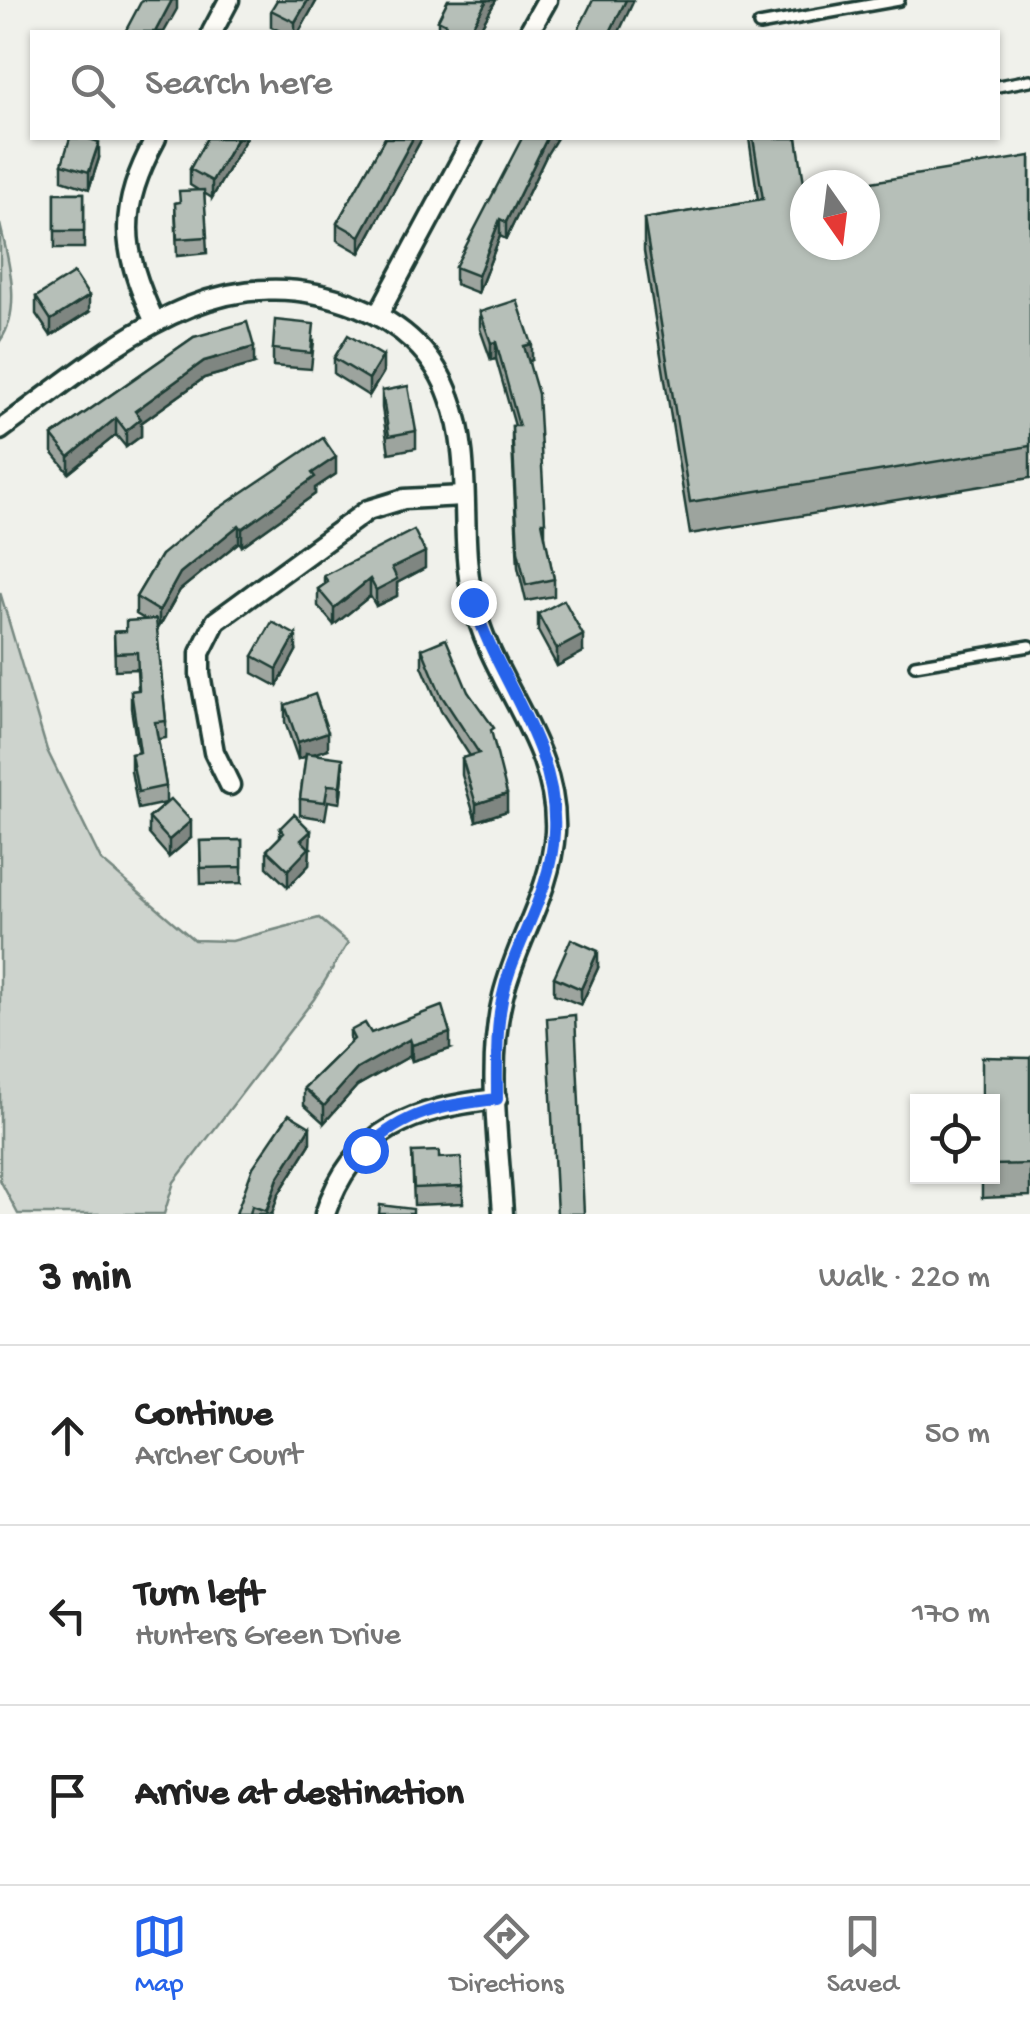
<!DOCTYPE html>
<meta charset="utf-8">
<style>
:root{--surface:#fff;--page:#f2f2f2;--text:#222;--muted:#767676;--line:#e0e0e0;--accent:#2563eb}
body{margin:0;font-family:"Gochi Hand",sans-serif;background:var(--page);color:var(--text)}
.controls{position:absolute;right:30px;bottom:30px;display:grid;overflow:hidden;border-radius:0px;box-shadow:0 2px 8px #0004}
.controls button{width:90px;height:90px;display:grid;place-items:center;padding:0;border:0;border-bottom:2px solid var(--line);background:var(--surface);color:var(--text);font:50px sans-serif}
.compass{position:absolute;left:790px;top:170px;width:90px;height:90px;border-radius:50%;background:var(--surface);box-shadow:0 2px 8px #0004;rotate:166deg}
.stop{position:absolute;width:30px;height:30px;margin:-22px;border:8px solid #2563eb;border-radius:50%;background:#fff}
.stop.end{background:#2563eb;border-color:#fff;box-shadow:0 2px 10px #0008}
.list{margin:0;padding:0;list-style:none}
h2{display:flex;justify-content:space-between;align-items:center;height:130px;margin:0;padding:0 40px;font-size:42px}
h2 small{font-size:32px;font-weight:400;color:var(--muted)}
.list li{display:grid;grid-template-columns:65px 1fr auto;gap:30px;align-items:center;box-sizing:border-box;height:180px;padding:0 40px;border-top:2px solid var(--line)}
.list b{display:block;font-size:38px;white-space:nowrap}
.list p{margin:0;font-size:32px;white-space:nowrap;color:var(--muted)}
.list em{font-size:32px;font-style:normal;color:var(--muted)}
.icon{flex:none;width:55px;height:55px;fill:none;stroke:currentColor;stroke-width:2;stroke-linecap:round;stroke-linejoin:round}
.map{position:relative;flex:none;width:1030px;height:1214px;overflow:hidden}
.search{position:absolute;background:var(--surface);box-shadow:0 2px 8px #0004;left:30px;right:30px;top:30px;height:110px;display:flex;align-items:center;gap:25px;box-sizing:border-box;padding:0 35px;border-radius:0px;color:var(--muted);font-size:38px}
.sheet{height:670px;background:var(--surface)}
nav{display:flex;justify-content:space-around;align-items:center;box-sizing:border-box;height:140px;border-top:2px solid var(--line);background:var(--surface);font-size:28px;color:var(--muted)}
nav a{display:grid;justify-items:center;gap:5px}
nav .on{color:var(--accent)}
.map>svg:first-child{display:block}
.green{fill:#cdd3cd;stroke:#768880;stroke-width:2.5}
.lines{fill:none;stroke-linecap:round;stroke-linejoin:round}
.lane-casing{stroke:#1f3d34;stroke-width:16}
.street-casing{stroke:#1f3d34;stroke-width:25}
.lane{stroke:#fdfcf7;stroke-width:9}
.street{stroke:#fdfcf7;stroke-width:18}
.wall{fill:#9da49e;stroke:#1f3d34;stroke-width:2.5}
.shaded-wall{fill:#7f8681;stroke:#1f3d34;stroke-width:2.5}
.building{fill:#b6bfb8;stroke:#1f3d34;stroke-width:2.5}
.route{stroke:#2563eb;stroke-width:12}
</style>
<div class="map">
<svg width="1030" height="1214" viewBox="0 0 1030 1214">
<rect width="100%" height="100%" fill="#f0f1eb"/>
<filter id="ink" filterUnits="userSpaceOnUse"><feTurbulence type="fractalNoise" baseFrequency=".01" numOctaves="2"/><feDisplacementMap in="SourceGraphic" scale="20" xChannelSelector="R" yChannelSelector="G"/><feConvolveMatrix kernelMatrix="1 2 1 2 8 2 1 2 1" color-interpolation-filters="sRGB"/></filter>
<g filter="url(#ink)">
<!-- green -->
<g class="green">
<path d="M0 224C8 259 23 309 0 341Z"/>
<path d="M0 592 47 750 101 860 194 940 232 941 319 918 348 943 314 999 174 1182 164 1214H18L0 1180Z"/>
</g>
<g class="lines">
<defs>
<g id="lane">
<path d="M759 25 899 0"/>
<path d="M998 86 1030 80"/>
<path d="M915 665 1030 646"/>
</g>
<g id="street">
<path d="M212 32 229 0"/>
<path d="M529 32 547 0"/>
<path d="M378 315 473 138"/>
<path d="M154 320C120 247 118 209 156 138"/>
<path d="M0 430C109 352 213 249 357 306 401 324 434 352 450 398 474 461 458 534 473 600 490 681 559 744 555 832 551 892 517 939 503 996 486 1064 499 1144 503 1214"/>
<path d="M230 785 214 752 200 674V653L216 621 368 510 404 499 463 496"/>
<path d="M325 1214C353 1128 416 1108 497 1099"/>
</g>
</defs>
<!-- lane casing -->
<use href="#lane" class="lane-casing"/>
<!-- street casing -->
<use href="#street" class="street-casing"/>
<!-- lane -->
<use href="#lane" class="lane"/>
<!-- street -->
<use href="#street" class="street"/>
</g>
<!-- wall -->
<g class="wall">
<path d="M317 0 299 32H282L271 27V10Z"/>
<path d="M448 0H496L478 32H438V20Z"/>
<path d="M207 138H246L212 198 204 193 207 253 177 256 175 203 179 202 198 190 190 185V169Z"/>
<path d="M385 138H422L360 253 337 240V223Z"/>
<path d="M749 138H797L805 245 1030 156V478L690 534 644 251V219L758 200Z"/>
<path d="M547 154 506 239 500 236 478 293 455 284V267Z"/>
<path d="M99 158 89 189 62 180V164Z"/>
<rect x="55" y="193" width="29" height="55"/>
<path d="M36 297 89 312 51 336 36 314Z"/>
<path d="M480 312 532 360 529 362 545 522V539L554 579V596L526 601 518 567 512 443V426H515L496 359 491 360 480 329Z"/>
<path d="M194 337 254 364 204 378 141 423V436L126 447 116 435 69 473 52 452V436Z"/>
<path d="M314 341 311 369 273 366V349Z"/>
<path d="M334 358 383 373 369 396 334 374Z"/>
<path d="M382 391 416 431V448L389 453 382 408Z"/>
<path d="M336 474 315 488V494L242 546 239 542 180 590 159 627 156 626 166 721V738L158 739 166 786V803L191 838 169 857 149 834V818L166 803 138 809 131 771V754L138 753 131 708V691L138 690 137 669 115 670 114 632 126 631 146 620 136 614V597L161 555Z"/>
<path d="M425 568 397 583V596L376 606 370 596 334 625 318 606V589L324 585V576Z"/>
<path d="M538 614 583 652 557 666 538 631Z"/>
<path d="M422 649 468 692 494 743 507 811 476 821 462 775V758L470 756 441 711 422 666Z"/>
<path d="M296 651 277 686 253 673V656Z"/>
<path d="M285 705 328 749 312 754 343 775 340 803 328 801 325 819 300 815V799L306 756 298 759 285 722Z"/>
<path d="M280 828 311 848 309 849V865L288 887 267 867V850L280 837Z"/>
<path d="M242 840V883L201 884 200 841Z"/>
<path d="M598 968 581 1005 554 994V977Z"/>
<path d="M350 1031 371 1033 450 1049 412 1061 410 1056 357 1086 324 1123 304 1105V1088L350 1043Z"/>
<path d="M1030 1058V1196L982 1198V1176H992V1102Z"/>
<path d="M310 1144 278 1195 272 1214H236Z"/>
<path d="M412 1152 439 1158 463 1186V1203L414 1205Z"/>
</g>
<!-- shaded-wall -->
<g class="shaded-wall">
<path d="M172 0H177V9L164 32H155Z"/>
<path d="M308 0H317L299 32H295V22Z"/>
<path d="M487 0H496L478 32H469Z"/>
<path d="M626 0H634L619 32H610Z"/>
<path d="M237 138H246L212 198V181Z"/>
<path d="M413 138H422L360 253V236Z"/>
<path d="M547 138H557L547 154 506 239V222Z"/>
<path d="M99 142V158L89 189V172Z"/>
<path d="M500 219V236L478 293V276Z"/>
<path d="M89 296V312L51 336V320Z"/>
<path d="M496 342V359L491 360V343Z"/>
<path d="M532 344V360L524 363V346Z"/>
<path d="M254 347V364L204 378 141 423V436L126 447V431L135 411 204 361Z"/>
<path d="M383 356V373L369 396V379Z"/>
<path d="M116 418V435L69 473V457Z"/>
<path d="M336 457V474L315 488V494L242 546V529L312 473Z"/>
<path d="M239 525V542L180 590 159 627V611L180 573Z"/>
<path d="M425 552V568L397 583V596L376 606V590L392 568Z"/>
<path d="M370 579V596L334 625V608Z"/>
<path d="M296 635V651L277 686V669Z"/>
<path d="M583 635V652L557 666V649Z"/>
<path d="M328 732V749L298 759V742Z"/>
<path d="M343 758V775L340 803V786Z"/>
<path d="M507 794V811L476 821V804Z"/>
<path d="M191 821V838L169 857V840Z"/>
<path d="M311 831 309 865 288 887V870L301 840Z"/>
<path d="M598 951V968L581 1005V989Z"/>
<path d="M450 1033V1049L412 1061V1045Z"/>
<path d="M410 1039V1056L357 1086 324 1123V1106L357 1069Z"/>
<path d="M310 1127V1144L278 1195 272 1214H266L278 1178Z"/>
</g>
<!-- building -->
<g class="building">
<path d="M142 0H172L155 32H125Z"/>
<path d="M277 0H308L295 22 271 10Z"/>
<path d="M448 0H487L469 32H441L446 24 438 20Z"/>
<path d="M593 0H626L610 32H577Z"/>
<path d="M70 138H86L99 142 89 172 62 164Z"/>
<path d="M207 138H237L212 181 190 169Z"/>
<path d="M385 138H413L360 236 337 223Z"/>
<path d="M522 138H547L506 222 500 219 478 276 455 267Z"/>
<path d="M753 138H797L805 189V245H865V185H853L1030 156V446L690 502 644 219 763 199Z"/>
<path d="M204 190 207 237 177 239 175 203 180 202 179 191Z"/>
<rect x="55" y="193" width="29" height="38"/>
<path d="M74 273 89 296 51 320 36 297Z"/>
<path d="M517 300 532 344 524 346 538 394 545 522H542L554 579 526 585 518 551 512 426H519L496 342 491 343 480 312Z"/>
<path d="M275 320 314 324 311 353 273 349Z"/>
<path d="M247 322 254 347 204 361 135 411 141 419 126 431 116 418 69 457 52 436 194 337Z"/>
<path d="M348 335 383 356 369 379 334 358Z"/>
<path d="M408 386 416 431 389 436 382 391Z"/>
<path d="M323 438 336 457 312 473 315 477 242 529 239 525 180 573 159 611 136 597 161 555 209 515Z"/>
<path d="M414 530 425 552 392 568 397 579 376 590 370 579 334 608 318 589 328 582 324 576Z"/>
<path d="M564 600 583 635 557 649 538 614Z"/>
<path d="M156 619 166 721 155 722 166 786 138 792 131 754 140 752 131 691 139 690 137 652 115 653 114 632 126 631V621Z"/>
<path d="M272 622 296 635 277 669 253 656Z"/>
<path d="M446 639 468 692 494 728 491 730 507 794 476 804 462 758 479 753 441 695 422 649Z"/>
<path d="M315 694 328 732 298 742 285 705Z"/>
<path d="M306 753 343 758 340 786 328 785 325 802 300 799Z"/>
<path d="M171 799 191 821 169 840 149 818Z"/>
<path d="M294 814 311 831 301 840 309 848 288 870 267 850 284 833 280 828Z"/>
<path d="M242 840V867L201 868 200 841Z"/>
<path d="M571 939 598 951 581 989 554 977Z"/>
<path d="M442 1006 450 1033 412 1045 410 1039 357 1069 324 1106 304 1088 354 1039 350 1031 365 1023 371 1033Z"/>
<path d="M575 1015 584 1214H557L547 1018Z"/>
<path d="M982 1057 1030 1058V1164L992 1165V1102H982Z"/>
<path d="M289 1114 310 1127 278 1178 266 1211 252 1206 250 1214H236L253 1167Z"/>
<path d="M439 1151V1158L461 1157 463 1186 414 1188 412 1152Z"/>
<path d="M380 1205 413 1209V1214H379Z"/>
</g>
</g>
<g class="lines" filter="url(#ink)">
<!-- route -->
<path class="route" d="M365 1150C405 1111 444 1105 497 1099 497 1055 495 1012 510 970 527 923 552 883 554 832 559 747 497 679 473 602"/>
</g>
</svg>
<div class="controls">
<button><svg class="icon" aria-label="locate" viewBox="0 0 24 24"><circle cx="12" cy="12" r="6"/><path d="M12 2v4M12 18v4M2 12h4M18 12h4"/></svg></button>
</div>
<svg class="compass" viewBox="-18 -18 36 36"><path d="M0-13l5 13h-10z" fill="#e53935"/><path d="M0 13l5-13h-10z" fill="#767676"/></svg>
<div class="stop" style="left:365px;top:1150px"></div>
<div class="stop end" style="left:473px;top:602px"></div>
<div class="search"><svg class="icon" aria-label="search" viewBox="0 0 24 24"><circle cx="10" cy="10" r="6"/><path d="M15 15l6 6"/></svg>Search here</div>
</div>
<section class="sheet">
<h2>3 min<small>Walk · 220 m</small></h2>
<ul class="list">
<li><svg class="icon" aria-label="ahead" viewBox="0 0 24 24"><path d="M12 20V5M6 11l6-6 6 6"/></svg><div><b>Continue</b><p>Archer Court</p></div><em>50 m</em></li>
<li><svg class="icon" aria-label="left" viewBox="0 0 24 24"><path d="M17 20v-9H6M10 6l-5 5 5 5"/></svg><div><b>Turn left</b><p>Hunters Green Drive</p></div><em>170 m</em></li>
<li><svg class="icon" aria-label="arrive" viewBox="0 0 24 24"><path d="M6 21V4h12l-3 4 3 4H6"/></svg><div><b>Arrive at destination</b></div></li>
</ul>
</section>
<nav>
<a class="on"><svg class="icon" aria-label="map" viewBox="0 0 24 24"><path d="M3 6l6-2 6 2 6-2v14l-6 2-6-2-6 2zM9 4v14M15 6v14"/></svg>Map</a>
<a><svg class="icon" aria-label="directions" viewBox="0 0 24 24"><path d="M12 3l9 9-9 9-9-9zM9 14v-3h6M13 9l2 2-2 2"/></svg>Directions</a>
<a><svg class="icon" aria-label="saved" viewBox="0 0 24 24"><path d="M7 4h10v16l-5-4-5 4z"/></svg>Saved</a>
</nav>
